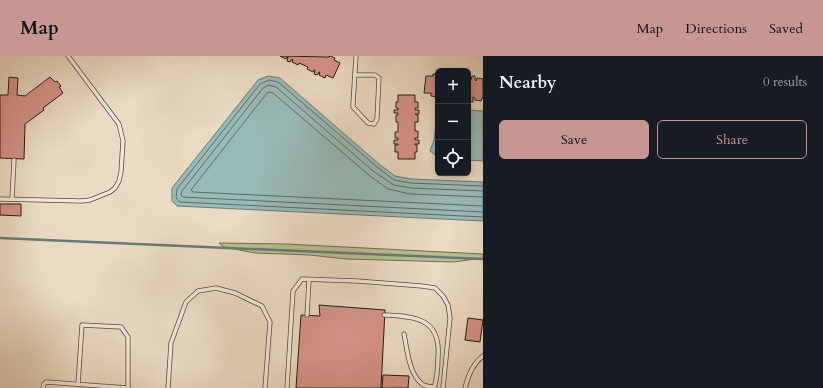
<!DOCTYPE html>
<meta charset="utf-8">
<style>
:root{--surface:#171b24;--page:#20242c;--text:#f1f3f6;--muted:#9ea1a6;--line:#363941;--accent:#c59692}
body{margin:0;font-family:Cardo,serif;background:var(--page);color:var(--text)}
.controls{position:absolute;right:12px;top:12px;display:grid;overflow:hidden;border-radius:6px;box-shadow:0 2px 6px #0003}
.controls button{width:36px;height:36px;display:grid;place-items:center;padding:0;border:0;border-bottom:1px solid var(--line);background:var(--surface);color:var(--text);font:20px sans-serif}
.list{margin:0;padding:0;list-style:none}
h2{display:flex;justify-content:space-between;align-items:center;height:52px;margin:0;padding:0 16px;font-size:17px}
h2 small{font-size:13px;font-weight:400;color:var(--muted)}
.actions{display:flex;gap:8px;padding:12px 16px}
.actions a{flex:1;padding:9px 0;border:1px solid var(--accent);border-radius:6px;text-align:center;font-size:14px;color:var(--accent)}
.actions .main{background:var(--accent);color:#111}
.icon{flex:none;width:22px;height:22px;fill:none;stroke:currentColor;stroke-width:2;stroke-linecap:round;stroke-linejoin:round}
.map{position:relative;flex:none;width:483px;height:332px;overflow:hidden}
header{display:flex;align-items:center;gap:24px;box-sizing:border-box;height:56px;padding:0 20px;background:var(--accent);color:#111}
header strong{font-size:19px}
nav{display:flex;gap:22px;margin-inline-start:auto;font-size:14px}
main{display:flex}
aside{flex:1;background:var(--surface)}
.map>svg:first-child{display:block}
.green{fill:#babf92;stroke:#706c53}
.water{fill:#98bab7;stroke:#6a7a76}
.lines{fill:none;stroke-linecap:round;stroke-linejoin:round}
.shore{stroke:#5e6a66;stroke-width:1}
.stream{stroke:#6a7a76;stroke-width:2.5}
.building{fill:#d6938a;stroke:#251a14}
.lane-casing{stroke:#564a40;stroke-width:5}
.lane{stroke:#f2e7d9;stroke-width:3.5}
</style>
<header>
<strong>Map</strong>
<nav><a>Map</a><a>Directions</a><a>Saved</a></nav>
</header>
<main>
<div class="map">
<svg width="483" height="332" viewBox="0 0 483 332">
<rect width="100%" height="100%" fill="#ebdac4"/>
<filter id="stains"><feTurbulence type="fractalNoise" baseFrequency=".005" numOctaves="4"/><feColorMatrix values="0 0 0 0 .2 0 0 0 0 .09 0 0 0 0 .02 0 0 0 .5 -.17"/></filter>
<radialGradient id="worn" r=".72"><stop offset=".6" stop-color="#630" stop-opacity="0"/><stop offset="1" stop-color="#630" stop-opacity=".3"/></radialGradient>
<!-- green -->
<path class="green" d="M219 187 286 188 483 198V202L453 206 346 203 310 199 255 197 224 191Z"/>
<!-- water -->
<g class="water">
<path d="M268 20 280 22 379 108 395 120 411 123 483 126V165L177 150 172 145V132L258 24Z"/>
<path d="M438 52V101L430 95 434 84Z"/>
<path d="M468 54 483 55V105L468 104Z"/>
</g>
<g class="lines">
<!-- shore -->
<g class="shore">
<path d="M483 130 411 127 394 124 377 111 278 26 269 24 260 28 177 133 176 142 180 146 483 161"/>
<path d="M483 135 411 132 394 129 373 115 276 31 269 29 263 32 182 135 181 139 183 141 483 156"/>
<path d="M483 141 410 138 388 133 370 120 273 37 270 36 267 37 191 134 193 136 483 150"/>
</g>
<!-- stream -->
<path class="stream" d="M0 182 483 203"/>
</g>
<!-- building -->
<g class="building">
<path d="M280 0 328 1 331 0 335 2 334 4 340 7 333 22 326 19 325 22 319 19 320 16H319L317 19 314 18 315 14H314L313 16 307 13 308 11 299 7 298 9 292 6 293 4 292 3 290 6 287 5 288 1H287L286 3Z"/>
<path d="M433 18H438V41L431 40V37H424L426 20H433Z"/>
<path d="M472 20H475V24L476 25 477 22 483 23V42H482L481 45 475 44V42L473 41V46L469 45 470 41H468V43V21H470L469 24H471Z"/>
<path d="M9 21 18 22 17 39 25 40 50 21 55 26 57 25 61 30 59 31 63 37 43 52 44 54 25 68 24 103 0 102V39H8Z"/>
<path d="M398 39H415V46H418V52H415V54H419V58H415L416 59H418V66H415V75H418V82H415V84H419V88H415V89H417V96H415V103H398V96H395V89H398V88H394V84H398V82H395V76H398V66H396V59H398V57H394V54H398V52H396V46H398Z"/>
<path d="M0 148H21V160L0 159Z"/>
<path d="M319 249 385 254 381 332H296L301 259 320 260Z"/>
<path d="M468 262 483 264 480 286 465 284Z"/>
<path d="M383 319 409 320 408 332H382Z"/>
</g>
<g class="lines">
<defs>
<g id="lane">
<path d="M355 19H375L379 22 377 63 374 68 368 67 353 51V48L356 0"/>
<path d="M0 143 82 145 90 144 110 136 115 132 119 125 121 116 123 85 119 68 68 0"/>
<path d="M12 143 14 104"/>
<path d="M307 259 309 224"/>
<path d="M384 259C416 260 441 263 438 301 438 312 437 322 434 332"/>
<path d="M404 278C407 293 409 318 422 328 426 331 430 331 435 331"/>
<path d="M78 328 82 269 121 271 128 281V332"/>
<path d="M43 332 44 328 46 326 128 332"/>
<path d="M168 332 171 287 186 246 198 235 216 232 235 237 262 250 270 266 265 332"/>
<path d="M287 332 293 235 302 223 357 225 422 230 435 232 443 240 448 249 450 262 443 332"/>
<path d="M465 332C468 320 473 307 483 300"/>
</g>
</defs>
<!-- lane casing -->
<use href="#lane" class="lane-casing"/>
<!-- lane -->
<use href="#lane" class="lane"/>
</g>
<rect width="100%" height="100%" filter="url(#stains)"/>
<rect width="100%" height="100%" fill="url(#worn)"/>
</svg>
<div class="controls">
<button>+</button>
<button>−</button>
<button><svg class="icon" aria-label="locate" viewBox="0 0 24 24"><circle cx="12" cy="12" r="6"/><path d="M12 2v4M12 18v4M2 12h4M18 12h4"/></svg></button>
</div>
</div>
<aside>
<h2>Nearby<small>0 results</small></h2>
<ul class="list">
</ul>
<div class="actions"><a class="main">Save</a><a>Share</a></div>
</aside>
</main>
